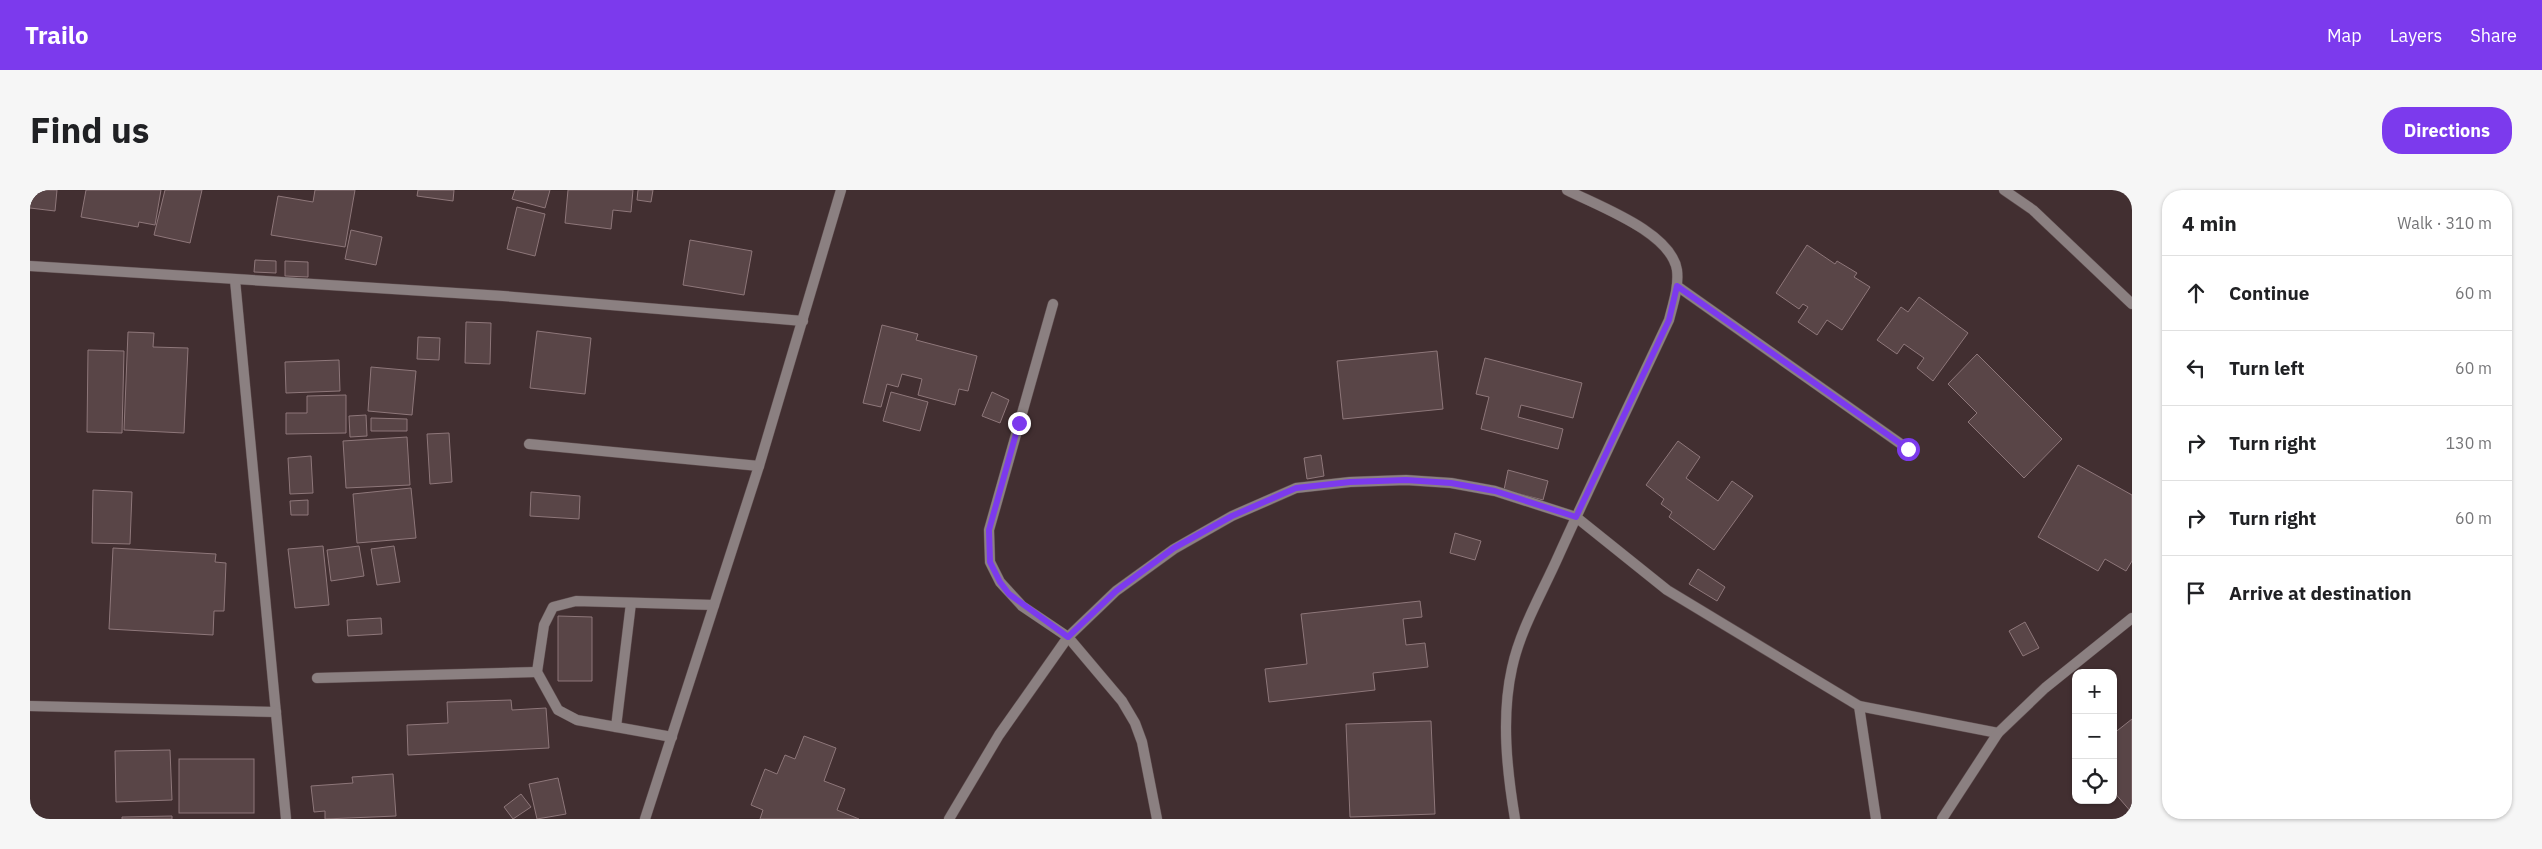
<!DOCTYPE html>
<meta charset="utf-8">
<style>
:root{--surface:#fff;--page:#f6f6f6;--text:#202124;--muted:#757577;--line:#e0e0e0;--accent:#7c3aed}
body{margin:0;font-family:"IBM Plex Sans",sans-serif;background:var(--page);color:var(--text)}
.controls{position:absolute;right:15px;bottom:15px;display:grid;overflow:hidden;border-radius:10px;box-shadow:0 1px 4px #0004}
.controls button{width:45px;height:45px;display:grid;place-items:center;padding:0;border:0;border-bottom:1px solid var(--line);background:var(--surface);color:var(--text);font:25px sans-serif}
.stop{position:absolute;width:15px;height:15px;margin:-11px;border:4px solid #7c3aed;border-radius:50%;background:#fff}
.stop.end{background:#7c3aed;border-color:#fff;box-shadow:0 1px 5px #0008}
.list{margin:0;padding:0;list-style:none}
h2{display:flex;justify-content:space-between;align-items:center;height:65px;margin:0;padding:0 20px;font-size:21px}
h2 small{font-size:16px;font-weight:400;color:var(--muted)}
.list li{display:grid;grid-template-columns:32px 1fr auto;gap:15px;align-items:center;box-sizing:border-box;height:75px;padding:0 20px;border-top:1px solid var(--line)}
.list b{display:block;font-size:19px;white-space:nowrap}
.list em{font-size:16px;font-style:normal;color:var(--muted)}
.icon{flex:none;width:28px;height:28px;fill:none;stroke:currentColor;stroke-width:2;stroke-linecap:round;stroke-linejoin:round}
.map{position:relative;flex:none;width:2102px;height:629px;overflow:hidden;border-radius:20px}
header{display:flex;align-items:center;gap:30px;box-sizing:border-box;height:70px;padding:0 25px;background:var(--accent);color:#fff}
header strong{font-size:24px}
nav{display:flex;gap:28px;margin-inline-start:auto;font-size:18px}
.intro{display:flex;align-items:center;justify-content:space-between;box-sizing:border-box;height:120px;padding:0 30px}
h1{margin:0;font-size:35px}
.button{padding:12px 22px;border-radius:20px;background:var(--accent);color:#fff;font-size:18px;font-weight:700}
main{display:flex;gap:30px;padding:0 30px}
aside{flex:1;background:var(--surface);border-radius:20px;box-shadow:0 1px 4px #0004}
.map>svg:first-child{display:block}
.building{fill:#594547;stroke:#8e777a}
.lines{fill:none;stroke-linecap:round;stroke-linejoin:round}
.lane-casing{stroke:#5f4d4f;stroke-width:11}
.street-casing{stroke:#5f4d4f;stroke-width:11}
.lane{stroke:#8b8081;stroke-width:10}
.street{stroke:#8b8081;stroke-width:10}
.route{stroke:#7c3aed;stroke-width:6}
</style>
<header>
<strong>Trailo</strong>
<nav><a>Map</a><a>Layers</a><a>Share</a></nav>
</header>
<div class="intro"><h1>Find us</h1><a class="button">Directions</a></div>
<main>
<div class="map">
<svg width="2102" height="629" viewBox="0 0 2102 629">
<rect width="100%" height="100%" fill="#422f31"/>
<!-- building -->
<g class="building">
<path d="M0 0H27L25 21 0 18Z"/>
<path d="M56 0H131L125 35 109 32 108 37 51 27Z"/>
<path d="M135 0H172L160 53 124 45Z"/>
<path d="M285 0H325L315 57 241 45 248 6 283 12Z"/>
<path d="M388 0H424L423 11 387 6Z"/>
<path d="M485 0H520L515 18 482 9Z"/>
<path d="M538 0H603L601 22 583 20 581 39 535 33Z"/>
<path d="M608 0H623L621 12 607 10Z"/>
<path d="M487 17 515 24 505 66 477 59Z"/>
<path d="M321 40 352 47 346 75 315 69Z"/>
<path d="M660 50 722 61 714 105 653 95Z"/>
<path d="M1777 55 1805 74 1807 71 1827 83 1824 87 1840 97 1812 140 1797 130 1787 145 1768 132 1778 117 1773 114 1769 119 1746 103Z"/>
<path d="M225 70 246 71V83L224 82Z"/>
<path d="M255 71 278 72V87L255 86Z"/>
<path d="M1889 107 1938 143 1903 191 1887 178 1894 168 1874 154 1867 164 1847 150 1871 117 1878 122Z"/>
<path d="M436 132 461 133 460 174 435 173Z"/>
<path d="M852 135 888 144 886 150 947 166 938 201 929 199 925 215 888 205 892 189 872 184 868 197 857 194 851 217 833 213Z"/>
<path d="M507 141 561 148 555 204 500 198Z"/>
<path d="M98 142 124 143 123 157 158 158 154 243 94 240Z"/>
<path d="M388 147 410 148 409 170 387 169Z"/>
<path d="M58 160 94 161 92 243 57 242Z"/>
<path d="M1407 161 1413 219 1313 229 1307 171Z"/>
<path d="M1947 164 2032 249 1994 288 1938 232 1947 223 1918 194Z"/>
<path d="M1455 168 1552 193 1543 228 1491 215 1488 227 1533 239 1528 259 1451 239 1459 207 1446 204Z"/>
<path d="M309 170 310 201 256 203 255 172Z"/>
<path d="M341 177 386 181 382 225 338 221Z"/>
<path d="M861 202 898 212 890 241 853 231Z"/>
<path d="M962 202 979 210 970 233 952 226Z"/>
<path d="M316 205V243L256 244V223H277V206Z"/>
<path d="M336 225 337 246 320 247 319 226Z"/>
<path d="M341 228 377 229V241H341Z"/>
<path d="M419 243 422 292 400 294 397 244Z"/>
<path d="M377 247 380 295 316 298 313 251Z"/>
<path d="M1648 251 1670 267 1656 288 1688 311 1702 291 1723 306 1684 360 1639 327 1642 322 1631 314 1634 309 1616 295Z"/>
<path d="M1291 265 1294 286 1277 289 1274 268Z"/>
<path d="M281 266 283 303 260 304 258 268Z"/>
<path d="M2048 275 2102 305V371L2096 381 2075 369 2068 381 2008 347Z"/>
<path d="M1478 280 1518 291 1513 310 1474 300Z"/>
<path d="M381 298 386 348 327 353 323 304Z"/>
<path d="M63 300 102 302 100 354 62 353Z"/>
<path d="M501 302 550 306 549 329 500 326Z"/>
<path d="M278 310V325H261L260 311Z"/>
<path d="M1425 343 1451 351 1445 370 1420 363Z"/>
<path d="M293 356 299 415 265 418 258 359Z"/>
<path d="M329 356 334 386 301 391 297 360Z"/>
<path d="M364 356 370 392 347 395 341 359Z"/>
<path d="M83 358 186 364 185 372 196 373 194 421H184L183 445 79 439Z"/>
<path d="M1668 379 1695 397 1687 411 1659 394Z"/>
<path d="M1390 411 1392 427 1373 429 1376 455 1395 453 1398 477 1343 483 1345 500 1239 512 1235 479 1277 474 1271 424Z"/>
<path d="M528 426 562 427V491H528Z"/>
<path d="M351 428 352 444 318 446 317 430Z"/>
<path d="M1995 432 2009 458 1993 466 1979 441Z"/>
<path d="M481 510 482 520 516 518 519 558 378 565 377 535 418 533 417 512Z"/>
<path d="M2102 529V623L2083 601V544Z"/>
<path d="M1401 531 1405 624 1320 627 1316 534Z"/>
<path d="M774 546 806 558 794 591 815 599 807 620 829 629H730L733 620 721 615 735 579 747 584 755 565 765 569Z"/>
<path d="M140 560 142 610 86 612 85 561Z"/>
<rect x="149" y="569" width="75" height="54"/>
<path d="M363 584 366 626 295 629V621L284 622 281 596 323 593 322 587Z"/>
<path d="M528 588 536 624 507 629 499 594Z"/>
<path d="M491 604 501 617 483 629 474 617Z"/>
<path d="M142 626V629H92V627Z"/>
</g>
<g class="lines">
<defs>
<g id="lane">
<path d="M499 254 729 276"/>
<path d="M287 488 507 482"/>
<path d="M586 537 601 413"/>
<path d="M642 547 547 530 528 520 507 482 514 435 523 417 546 411 684 415"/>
</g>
<g id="street">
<path d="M1974 0 2003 20 2102 114"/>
<path d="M0 76 473 106 773 131"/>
<path d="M205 90 256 629"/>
<path d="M1647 96 1878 259"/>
<path d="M1023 114 959 340 960 372 970 392 992 416 1038 447 1092 511 1105 533 1112 552 1127 629"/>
<path d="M0 516 246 522"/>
<path d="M1829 516 1846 629"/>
<path d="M615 629 729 276 811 0"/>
<path d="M919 629 969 545 1038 447 1086 401 1144 359 1202 326 1266 298 1320 292 1376 290 1421 293 1465 301 1546 327 1637 400 1829 516 1968 543"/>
<path d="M1485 629C1477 581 1471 527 1482 478 1490 440 1512 403 1528 367 1564 287 1602 209 1639 130 1643 114 1649 97 1647 80 1641 42 1568 16 1537 0"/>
<path d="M1912 629 1968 543 2015 498 2102 428"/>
</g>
</defs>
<!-- lane casing -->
<use href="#lane" class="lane-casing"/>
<!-- street casing -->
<use href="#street" class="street-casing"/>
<!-- lane -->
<use href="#lane" class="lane"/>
<!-- street -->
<use href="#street" class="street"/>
</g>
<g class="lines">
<!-- route -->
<path class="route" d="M989 233 959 340 960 372 970 392 979 404 1038 447 1086 401 1144 358 1202 326 1266 298 1320 292 1376 290 1421 293 1465 301 1546 327 1639 130 1647 96 1878 259"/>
</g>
</svg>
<div class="controls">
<button>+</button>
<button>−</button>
<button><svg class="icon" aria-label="locate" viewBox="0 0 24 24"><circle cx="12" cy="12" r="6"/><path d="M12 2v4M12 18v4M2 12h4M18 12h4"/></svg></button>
</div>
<div class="stop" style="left:1878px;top:259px"></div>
<div class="stop end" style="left:989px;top:233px"></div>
</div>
<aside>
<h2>4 min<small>Walk · 310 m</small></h2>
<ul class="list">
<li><svg class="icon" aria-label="ahead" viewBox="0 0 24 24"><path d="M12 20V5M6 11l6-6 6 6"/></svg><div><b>Continue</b></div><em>60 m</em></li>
<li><svg class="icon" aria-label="left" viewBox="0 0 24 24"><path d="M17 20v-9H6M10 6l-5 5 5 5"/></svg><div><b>Turn left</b></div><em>60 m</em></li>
<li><svg class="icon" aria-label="right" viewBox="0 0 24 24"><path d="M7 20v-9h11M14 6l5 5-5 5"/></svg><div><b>Turn right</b></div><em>130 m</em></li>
<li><svg class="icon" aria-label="right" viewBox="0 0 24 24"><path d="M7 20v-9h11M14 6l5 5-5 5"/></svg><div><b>Turn right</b></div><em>60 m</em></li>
<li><svg class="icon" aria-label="arrive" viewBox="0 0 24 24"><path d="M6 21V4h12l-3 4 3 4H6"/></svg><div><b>Arrive at destination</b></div></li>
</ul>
</aside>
</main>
